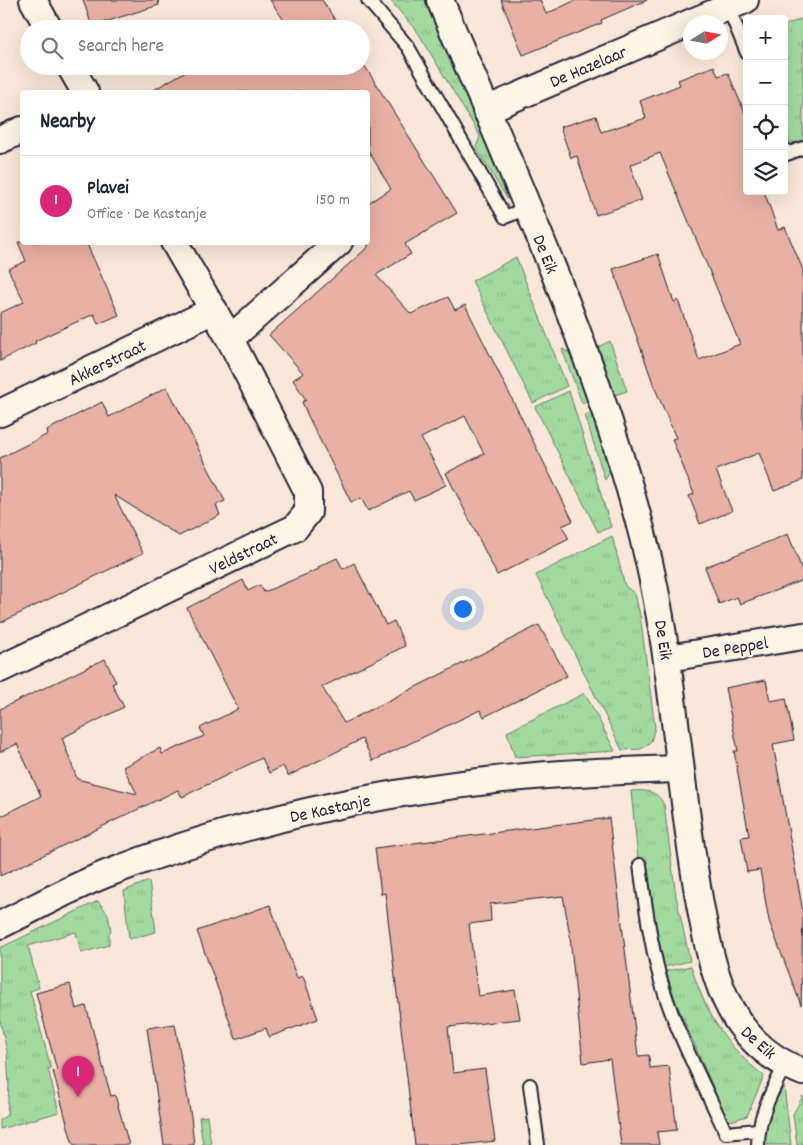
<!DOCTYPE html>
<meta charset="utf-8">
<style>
:root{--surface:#fff;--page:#f2f2f3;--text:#1f2937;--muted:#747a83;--line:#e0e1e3;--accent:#db2777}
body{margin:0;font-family:Dekko,sans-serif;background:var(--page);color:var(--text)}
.controls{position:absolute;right:15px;top:15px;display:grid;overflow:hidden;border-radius:5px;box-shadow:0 5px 20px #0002}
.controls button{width:45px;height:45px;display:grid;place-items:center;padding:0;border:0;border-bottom:1px solid var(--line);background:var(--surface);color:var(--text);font:25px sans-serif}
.compass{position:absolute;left:683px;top:15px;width:45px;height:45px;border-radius:50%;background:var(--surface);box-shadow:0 5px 20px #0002;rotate:79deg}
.you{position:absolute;left:462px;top:608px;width:18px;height:18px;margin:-12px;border:4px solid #fff;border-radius:50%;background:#1a73e8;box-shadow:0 0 0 8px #1a73e833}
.badge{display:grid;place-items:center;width:32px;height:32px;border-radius:50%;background:var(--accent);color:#fff;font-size:16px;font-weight:700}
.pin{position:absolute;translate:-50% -41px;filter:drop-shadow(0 1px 2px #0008)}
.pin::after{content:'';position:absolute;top:26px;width:18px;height:15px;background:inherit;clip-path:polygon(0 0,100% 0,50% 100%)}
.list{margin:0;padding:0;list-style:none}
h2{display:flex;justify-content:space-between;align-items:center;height:65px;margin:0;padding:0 20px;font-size:21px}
h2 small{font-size:16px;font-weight:400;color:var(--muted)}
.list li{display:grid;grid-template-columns:32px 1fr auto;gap:15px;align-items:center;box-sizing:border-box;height:90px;padding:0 20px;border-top:1px solid var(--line)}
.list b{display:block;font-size:19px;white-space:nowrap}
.list p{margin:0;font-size:16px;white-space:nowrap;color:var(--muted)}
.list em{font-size:16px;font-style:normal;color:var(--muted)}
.icon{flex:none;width:28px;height:28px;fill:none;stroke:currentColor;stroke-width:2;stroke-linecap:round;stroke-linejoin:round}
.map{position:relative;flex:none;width:803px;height:1145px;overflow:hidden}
.search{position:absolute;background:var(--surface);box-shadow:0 5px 20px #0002;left:20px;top:20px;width:350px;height:55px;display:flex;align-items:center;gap:12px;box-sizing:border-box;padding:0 18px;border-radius:28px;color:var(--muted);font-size:19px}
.panel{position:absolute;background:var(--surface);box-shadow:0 5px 20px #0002;left:20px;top:90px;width:350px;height:155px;border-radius:5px}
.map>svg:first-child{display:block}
.grass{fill:url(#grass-tufts);stroke:#627e6c}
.building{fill:#e8afa3;stroke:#22223b}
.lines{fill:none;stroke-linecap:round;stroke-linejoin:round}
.service-casing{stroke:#22223b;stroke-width:16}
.minor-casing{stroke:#22223b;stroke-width:30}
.service{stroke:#fcf5e5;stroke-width:12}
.minor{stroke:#fcf5e5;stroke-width:26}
.labels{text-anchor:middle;stroke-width:4.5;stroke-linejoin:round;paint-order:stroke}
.street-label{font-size:18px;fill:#22223b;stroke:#fcf5e5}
</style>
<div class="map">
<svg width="803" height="1145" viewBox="0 0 803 1145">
<defs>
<pattern id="grass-tufts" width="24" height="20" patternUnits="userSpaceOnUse" patternTransform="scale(1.25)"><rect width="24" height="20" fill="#a2da9e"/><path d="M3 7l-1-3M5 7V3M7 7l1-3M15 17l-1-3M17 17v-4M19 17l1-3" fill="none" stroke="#8bbb89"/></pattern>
</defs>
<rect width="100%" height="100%" fill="#f8e7d8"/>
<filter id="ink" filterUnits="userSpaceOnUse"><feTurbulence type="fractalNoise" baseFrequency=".02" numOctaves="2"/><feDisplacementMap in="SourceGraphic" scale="10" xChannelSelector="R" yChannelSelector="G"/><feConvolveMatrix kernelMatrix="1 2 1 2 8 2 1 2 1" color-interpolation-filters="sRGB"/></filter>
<g filter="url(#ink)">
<!-- grass -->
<g class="grass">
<path d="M390 0H427L510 199 508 200 476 148 480 136 419 34Z"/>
<path d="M803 18V141L796 143 791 142 784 130V26Z"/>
<path d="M516 257 567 386 533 403 472 281Z"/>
<path d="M610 341 627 391 615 395 598 347Z"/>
<path d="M562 349 573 354 590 401 582 403Z"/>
<path d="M569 391 611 527 598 532 535 407Z"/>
<path d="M593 412 612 469 605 480 585 415Z"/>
<path d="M612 536 625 586 635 594 640 615 655 727 651 741 646 746 641 749 622 750 536 575Z"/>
<path d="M585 693 615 751 515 757 507 732Z"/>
<path d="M631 791C646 790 657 790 664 805L676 896 690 961 664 967 657 933 646 858 638 859Z"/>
<path d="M149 881 156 932 129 939 124 891Z"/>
<path d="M98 901 108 914 111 931 109 932V945L81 953 76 932 28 946 39 988 30 991 51 1068 48 1069 59 1112 0 1129V1120L7 1115 9 1086 7 1051 0 1020V948Z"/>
<path d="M691 966C705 1012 726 1047 764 1076L747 1116 731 1121 726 1117 676 1002 666 971Z"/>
<path d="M784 1086 791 1145H764L770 1112Z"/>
<path d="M803 1096V1145H797L793 1114Z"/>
<path d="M207 1116 211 1145H203L199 1117Z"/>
</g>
<!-- building -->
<g class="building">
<path d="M83 0H158L159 5 92 26Z"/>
<path d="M270 0H322L341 29H290Z"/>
<path d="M501 0H540L546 14 576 0H647L601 20 602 23 523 55Z"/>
<path d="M361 60 457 213 405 244 411 254 376 275 411 314 448 297 455 310 465 305 573 521 562 526 569 539 497 575 446 473 484 454 465 416 421 438 446 485 414 500 409 491 368 511 361 498 351 502 308 416 302 402 306 400 293 380 303 373 269 335 368 247V203L391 189 368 150V92H150L195 66H361Z"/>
<path d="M714 66 718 76 728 73 747 118V191H764L778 230 785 227 803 270V480L774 491 759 453 716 470 732 511 700 524 689 496 694 494 672 439 676 438 654 386 613 269 658 254 674 302 678 300 699 360 740 344 660 153 630 165 642 200 596 215 577 156 571 158 560 127 596 116 601 132 646 118 640 101 680 85 678 80Z"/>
<path d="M18 242H86L119 315 98 324 94 314 35 341 36 343 0 361V313L24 302 8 269 26 261Z"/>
<path d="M167 387 225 501 216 505 220 515 179 536 114 495 143 553 0 623V458L48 434 47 430 102 402 109 417Z"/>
<path d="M788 534 803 572V580L740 604 737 597 719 604 705 567Z"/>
<path d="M337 558 343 569 354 563 386 625 394 621 405 646 322 687 344 723 539 625 567 676 484 717 480 710 373 761 362 739 288 776 283 766 269 773 262 758 182 797 178 790 0 876V817L41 796 17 744 0 752V709L105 659 116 682 112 684 124 707 62 738 77 779 137 794 123 767 160 748 162 754 204 736 200 728 238 709 187 608 243 580 248 591 260 585 264 592 319 569 318 567Z"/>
<path d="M766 680 770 701 786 698 794 740 773 744 803 912 801 1005 769 921 760 870 747 872 741 837 749 836 734 751H738L725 688Z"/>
<path d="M609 818 638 1056 649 1055 650 1068 669 1066 677 1130 657 1132 659 1145H621L610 1059 583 1063 570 936 563 896 490 904 491 921 469 924 478 996 515 990 520 1019 448 1027 453 1073 485 1069 495 1141 459 1145H415L385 893 381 894 375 848Z"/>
<path d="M270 905 297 978 303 976 318 1019 269 1037 266 1028 236 1039 197 931Z"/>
<path d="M70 984 76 1009 86 1006 111 1096 115 1095 129 1145H74L71 1138 53 1071 57 1070 36 993Z"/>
<path d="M175 1024 191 1117 194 1145H164L147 1028Z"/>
</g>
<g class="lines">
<defs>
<g id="service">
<path d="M368 0 408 47 505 217 527 208"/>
<path d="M728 7 747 53"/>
<path d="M784 148 787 154 803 148"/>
<path d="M640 865C645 903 650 941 660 978 675 1031 703 1083 726 1133L758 1130"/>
<path d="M530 1085 538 1145"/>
<path d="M758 1145C758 1116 772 1091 785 1065"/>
</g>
<g id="minor">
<path d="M33 0 49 29"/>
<path d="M440 0C514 176 595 351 643 537 675 661 678 790 702 915 715 984 732 1045 803 1072"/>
<path d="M692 22 745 0"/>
<path d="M70 66 85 92"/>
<path d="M486 110 690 23"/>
<path d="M0 140 22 130"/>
<path d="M230 339 339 242"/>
<path d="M0 413 214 310"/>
<path d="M668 658 803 636"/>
<path d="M0 669 295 528 308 512V492L230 339 174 242"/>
<path d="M0 925C35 908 70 888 106 874 228 826 357 796 487 781 551 773 616 771 680 769"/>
</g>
</defs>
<!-- service casing -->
<use href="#service" class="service-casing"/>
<!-- minor casing -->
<use href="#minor" class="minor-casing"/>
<!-- service -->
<use href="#service" class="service"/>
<!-- minor -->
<use href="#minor" class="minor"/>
</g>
</g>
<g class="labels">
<!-- street labels -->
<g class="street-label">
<text transform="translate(588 66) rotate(-23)" y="6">De Hazelaar</text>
<text transform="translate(546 254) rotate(68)" y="6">De Eik</text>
<text transform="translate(107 362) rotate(-26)" y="6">Akkerstraat</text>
<text transform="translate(243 553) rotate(-26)" y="6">Veldstraat</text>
<text transform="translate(664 640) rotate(81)" y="6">De Eik</text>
<text transform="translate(735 647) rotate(-9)" y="6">De Peppel</text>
<text transform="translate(330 808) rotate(-12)" y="6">De Kastanje</text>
<text transform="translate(759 1042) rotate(42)" y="6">De Eik</text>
</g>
</g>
</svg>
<div class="controls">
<button>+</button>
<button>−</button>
<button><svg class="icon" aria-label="locate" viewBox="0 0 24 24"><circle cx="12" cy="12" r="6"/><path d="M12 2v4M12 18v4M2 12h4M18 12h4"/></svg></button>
<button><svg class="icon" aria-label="layers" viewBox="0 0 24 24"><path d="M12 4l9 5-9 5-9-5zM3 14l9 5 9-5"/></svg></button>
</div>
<svg class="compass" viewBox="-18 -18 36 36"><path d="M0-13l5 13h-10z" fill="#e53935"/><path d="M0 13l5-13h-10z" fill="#747a83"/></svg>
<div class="you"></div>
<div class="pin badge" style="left:78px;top:1097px">1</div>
<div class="search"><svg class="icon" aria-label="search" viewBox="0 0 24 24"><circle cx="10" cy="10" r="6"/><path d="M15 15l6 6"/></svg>Search here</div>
<section class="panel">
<h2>Nearby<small></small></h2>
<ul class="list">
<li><span class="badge">1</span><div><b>Plavei</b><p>Office · De Kastanje</p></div><em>150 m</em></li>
</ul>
</section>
</div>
